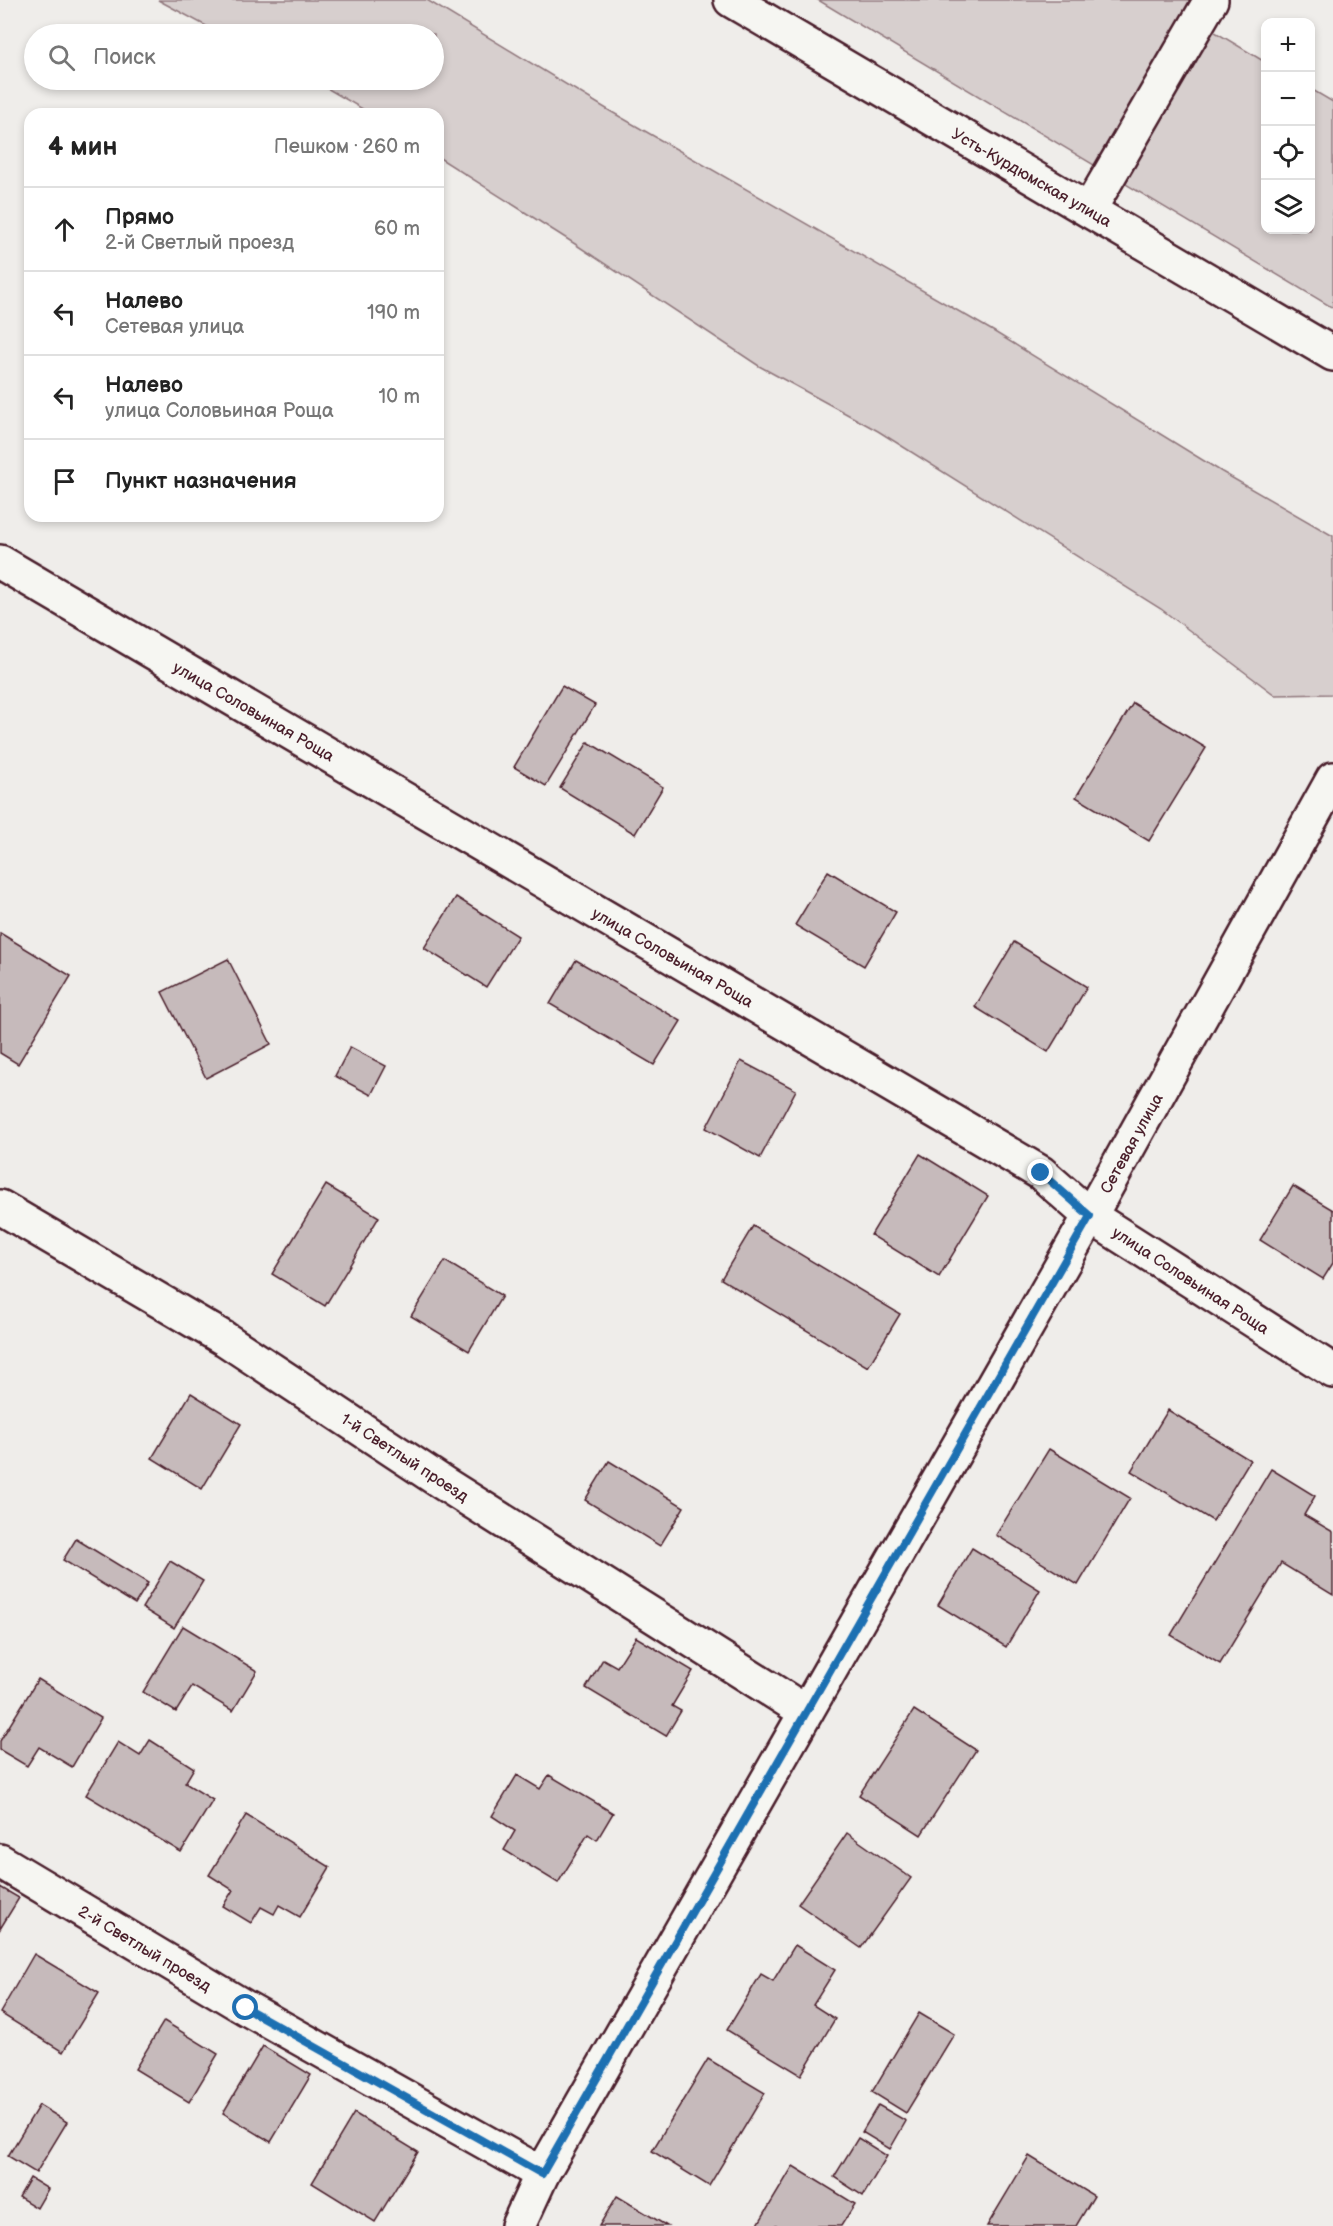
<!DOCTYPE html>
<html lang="ru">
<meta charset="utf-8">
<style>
:root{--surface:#fff;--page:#f6f6f6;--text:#222;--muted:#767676;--line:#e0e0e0}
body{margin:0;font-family:"Balsamiq Sans",sans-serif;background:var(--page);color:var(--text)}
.controls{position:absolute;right:18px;top:18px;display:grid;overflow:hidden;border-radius:12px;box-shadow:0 3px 9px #0003}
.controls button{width:54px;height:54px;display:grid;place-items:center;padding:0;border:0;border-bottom:2px solid var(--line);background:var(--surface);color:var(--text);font:30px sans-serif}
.stop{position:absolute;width:18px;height:18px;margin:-14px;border:4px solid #1f6fb2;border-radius:50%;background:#fff}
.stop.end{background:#1f6fb2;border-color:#fff;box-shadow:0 2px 6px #0008}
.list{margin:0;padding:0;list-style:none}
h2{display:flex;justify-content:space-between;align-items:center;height:78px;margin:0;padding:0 24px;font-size:26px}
h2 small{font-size:20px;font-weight:400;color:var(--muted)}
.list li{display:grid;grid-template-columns:39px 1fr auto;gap:18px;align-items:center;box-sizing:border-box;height:84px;padding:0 24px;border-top:2px solid var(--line)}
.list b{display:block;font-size:22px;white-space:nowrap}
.list p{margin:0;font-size:20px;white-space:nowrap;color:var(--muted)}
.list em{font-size:20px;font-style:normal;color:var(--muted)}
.icon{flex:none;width:33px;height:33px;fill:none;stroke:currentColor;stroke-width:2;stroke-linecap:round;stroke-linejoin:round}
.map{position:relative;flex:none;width:1333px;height:2226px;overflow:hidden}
.search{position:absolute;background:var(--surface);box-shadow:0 3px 9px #0003;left:24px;top:24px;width:420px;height:66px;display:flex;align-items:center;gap:15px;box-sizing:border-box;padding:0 21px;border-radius:33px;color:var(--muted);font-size:22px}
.panel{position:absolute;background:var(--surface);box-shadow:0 3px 9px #0003;left:24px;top:108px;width:420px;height:414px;border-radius:18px}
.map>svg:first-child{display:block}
.green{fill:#d7cfce;stroke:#90777c;stroke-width:1.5}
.building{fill:#c6babb;stroke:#4a1f2b;stroke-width:1.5}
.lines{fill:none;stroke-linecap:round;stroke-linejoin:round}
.minor-casing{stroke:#4a1f2b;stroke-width:38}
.major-casing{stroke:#4a1f2b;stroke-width:38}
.minor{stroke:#f6f6f2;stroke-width:33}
.major{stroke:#f6f6f2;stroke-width:33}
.route{stroke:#1f6fb2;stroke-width:8}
.labels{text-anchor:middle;stroke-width:6;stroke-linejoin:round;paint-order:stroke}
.street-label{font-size:16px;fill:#4a1f2b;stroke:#f6f6f2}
</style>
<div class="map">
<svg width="1333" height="2226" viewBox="0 0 1333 2226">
<rect width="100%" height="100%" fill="#efedea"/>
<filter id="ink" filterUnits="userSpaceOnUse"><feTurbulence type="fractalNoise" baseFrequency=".0167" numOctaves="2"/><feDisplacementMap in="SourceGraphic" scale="12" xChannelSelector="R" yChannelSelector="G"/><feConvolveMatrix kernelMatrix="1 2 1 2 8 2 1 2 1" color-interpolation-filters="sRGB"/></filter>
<g filter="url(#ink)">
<!-- green -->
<g class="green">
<path d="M158 0H427L610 111 993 331 1222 472 1333 536V694L1275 695 1161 609 878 431 759 366 575 244 438 157V114H371L313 80H434V34H221Z"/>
<path d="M818 0H1190L1210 29 1265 62 1266 230H1310L1311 89 1333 102V308Z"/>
</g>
<!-- building -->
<g class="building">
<path d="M562 686 595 705 546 786 514 767Z"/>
<path d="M1133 703 1206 748 1149 841 1076 797Z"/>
<path d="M588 742 663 787 635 834 560 788Z"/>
<path d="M828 871 896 912 864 966 795 925Z"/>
<path d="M456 897 518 936 486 987 424 948Z"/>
<path d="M0 933 71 976 18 1064 0 1053Z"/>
<path d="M1014 942 1087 987 1048 1052 975 1007Z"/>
<path d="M228 959 271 1044 206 1078 162 992Z"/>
<path d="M576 960 681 1021 654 1065 550 1004Z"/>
<path d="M350 1047 386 1066 371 1095 335 1076Z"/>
<path d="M741 1061 796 1090 760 1158 706 1128Z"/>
<path d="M920 1154 988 1196 939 1277 871 1235Z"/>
<path d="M326 1185 379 1217 325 1306 272 1274Z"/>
<path d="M1293 1186 1333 1210V1263L1323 1279 1260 1240Z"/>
<path d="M753 1226 900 1314 868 1367 721 1279Z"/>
<path d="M445 1261 502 1296 469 1351 411 1316Z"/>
<path d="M191 1393 241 1424 202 1489 152 1458Z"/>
<path d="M1168 1410 1250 1460 1213 1521 1131 1471Z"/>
<path d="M1049 1449 1130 1498 1078 1585 996 1535Z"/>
<path d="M609 1461 684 1507 660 1546 585 1500Z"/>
<path d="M1271 1469 1315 1496 1304 1515 1333 1532V1595L1281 1563 1220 1664 1171 1635Z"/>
<path d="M76 1539 148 1583 135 1604 63 1560Z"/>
<path d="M972 1548 1040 1590 1006 1647 938 1605Z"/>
<path d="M170 1561 203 1581 174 1628 142 1608Z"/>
<path d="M183 1626 257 1671 233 1711 192 1686 176 1712 143 1692Z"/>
<path d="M636 1637 693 1671 672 1706 681 1711 666 1736 586 1688 603 1659 617 1667Z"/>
<path d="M38 1679 101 1718 72 1767 39 1747 27 1766 0 1750V1741Z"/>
<path d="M914 1710 976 1750 921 1835 859 1795Z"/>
<path d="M150 1740 194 1768 185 1783 213 1800 181 1852 86 1795 118 1742 140 1756Z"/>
<path d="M517 1775 540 1789 549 1775 613 1813 597 1840 588 1834 558 1883 504 1850 515 1831 492 1816Z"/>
<path d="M246 1815 330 1867 300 1917 279 1905 274 1914 261 1907 251 1923 223 1906 233 1890 209 1875Z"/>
<path d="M847 1833 911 1878 861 1948 798 1904Z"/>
<path d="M0 1887 19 1898 0 1929Z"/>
<path d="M795 1945 835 1970 813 2005 835 2019 801 2075 727 2030 761 1974 773 1981Z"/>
<path d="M34 1954 99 1993 63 2052 0 2013Z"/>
<path d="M919 2013 954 2034 906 2113 872 2092Z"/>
<path d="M164 2021 218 2054 189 2102 135 2069Z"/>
<path d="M263 2046 311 2075 271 2142 223 2113Z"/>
<path d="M708 2059 765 2093 709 2186 652 2151Z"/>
<path d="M39 2105 67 2122 36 2173 8 2156Z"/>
<path d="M878 2105 906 2121 890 2149 862 2132Z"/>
<path d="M354 2113 418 2152 375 2222 312 2183Z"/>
<path d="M858 2138 887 2156 863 2196 834 2177Z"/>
<path d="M1029 2156 1094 2196 1076 2226H987Z"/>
<path d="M793 2166 855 2204 841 2226H757Z"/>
<path d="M30 2178 48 2189 37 2208 19 2197Z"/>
<path d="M617 2196 667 2226H599Z"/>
</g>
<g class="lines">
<defs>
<g id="minor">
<path d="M1089 210 1211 0"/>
<path d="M0 562 1041 1173 1090 1216 1333 1371"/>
<path d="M0 1207 225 1339 443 1483 806 1712"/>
<path d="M0 1861 246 2008 542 2174"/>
<path d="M518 2226 542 2174 1090 1216 1333 779"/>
</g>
<path id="major" d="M731 0 1333 354"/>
</defs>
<!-- minor casing -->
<use href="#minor" class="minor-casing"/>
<!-- major casing -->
<use href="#major" class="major-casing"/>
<!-- minor -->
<use href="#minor" class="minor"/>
<!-- major -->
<use href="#major" class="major"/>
</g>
</g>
<g class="lines" filter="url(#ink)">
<!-- route -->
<path class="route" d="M246 2008 542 2174 1090 1216 1041 1173"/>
</g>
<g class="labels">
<!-- street labels -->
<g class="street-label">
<text transform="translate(1032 177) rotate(30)" y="6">Усть-Курдюмская улица</text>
<text transform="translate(254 711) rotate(30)" y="6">улица Соловьиная Роща</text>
<text transform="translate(673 957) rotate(30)" y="6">улица Соловьиная Роща</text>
<text transform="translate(1131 1143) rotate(-61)" y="6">Сетевая улица</text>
<text transform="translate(1191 1280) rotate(33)" y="6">улица Соловьиная Роща</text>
<text transform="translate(405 1457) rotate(33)" y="6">1-й Светлый проезд</text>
<text transform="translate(145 1948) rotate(31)" y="6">2-й Светлый проезд</text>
</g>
</g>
</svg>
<div class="controls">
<button>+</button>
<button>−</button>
<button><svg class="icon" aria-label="locate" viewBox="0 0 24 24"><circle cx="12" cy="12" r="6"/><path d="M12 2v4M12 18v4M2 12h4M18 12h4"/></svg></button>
<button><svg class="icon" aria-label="layers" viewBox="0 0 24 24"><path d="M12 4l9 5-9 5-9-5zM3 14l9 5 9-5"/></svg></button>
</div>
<div class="stop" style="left:246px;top:2008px"></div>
<div class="stop end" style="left:1041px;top:1173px"></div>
<div class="search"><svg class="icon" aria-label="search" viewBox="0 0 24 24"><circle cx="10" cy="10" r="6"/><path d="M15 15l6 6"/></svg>Поиск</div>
<section class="panel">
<h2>4 мин<small>Пешком · 260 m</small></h2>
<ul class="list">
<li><svg class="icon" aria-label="ahead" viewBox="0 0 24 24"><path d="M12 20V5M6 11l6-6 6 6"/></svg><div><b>Прямо</b><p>2-й Светлый проезд</p></div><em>60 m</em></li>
<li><svg class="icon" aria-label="left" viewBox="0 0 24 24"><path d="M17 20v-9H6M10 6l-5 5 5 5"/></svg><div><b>Налево</b><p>Сетевая улица</p></div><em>190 m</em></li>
<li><svg class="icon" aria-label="left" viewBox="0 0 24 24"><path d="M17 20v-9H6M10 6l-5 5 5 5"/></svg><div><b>Налево</b><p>улица Соловьиная Роща</p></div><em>10 m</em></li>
<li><svg class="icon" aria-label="arrive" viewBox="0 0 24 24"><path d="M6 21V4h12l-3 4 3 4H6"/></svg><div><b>Пункт назначения</b></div></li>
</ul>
</section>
</div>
